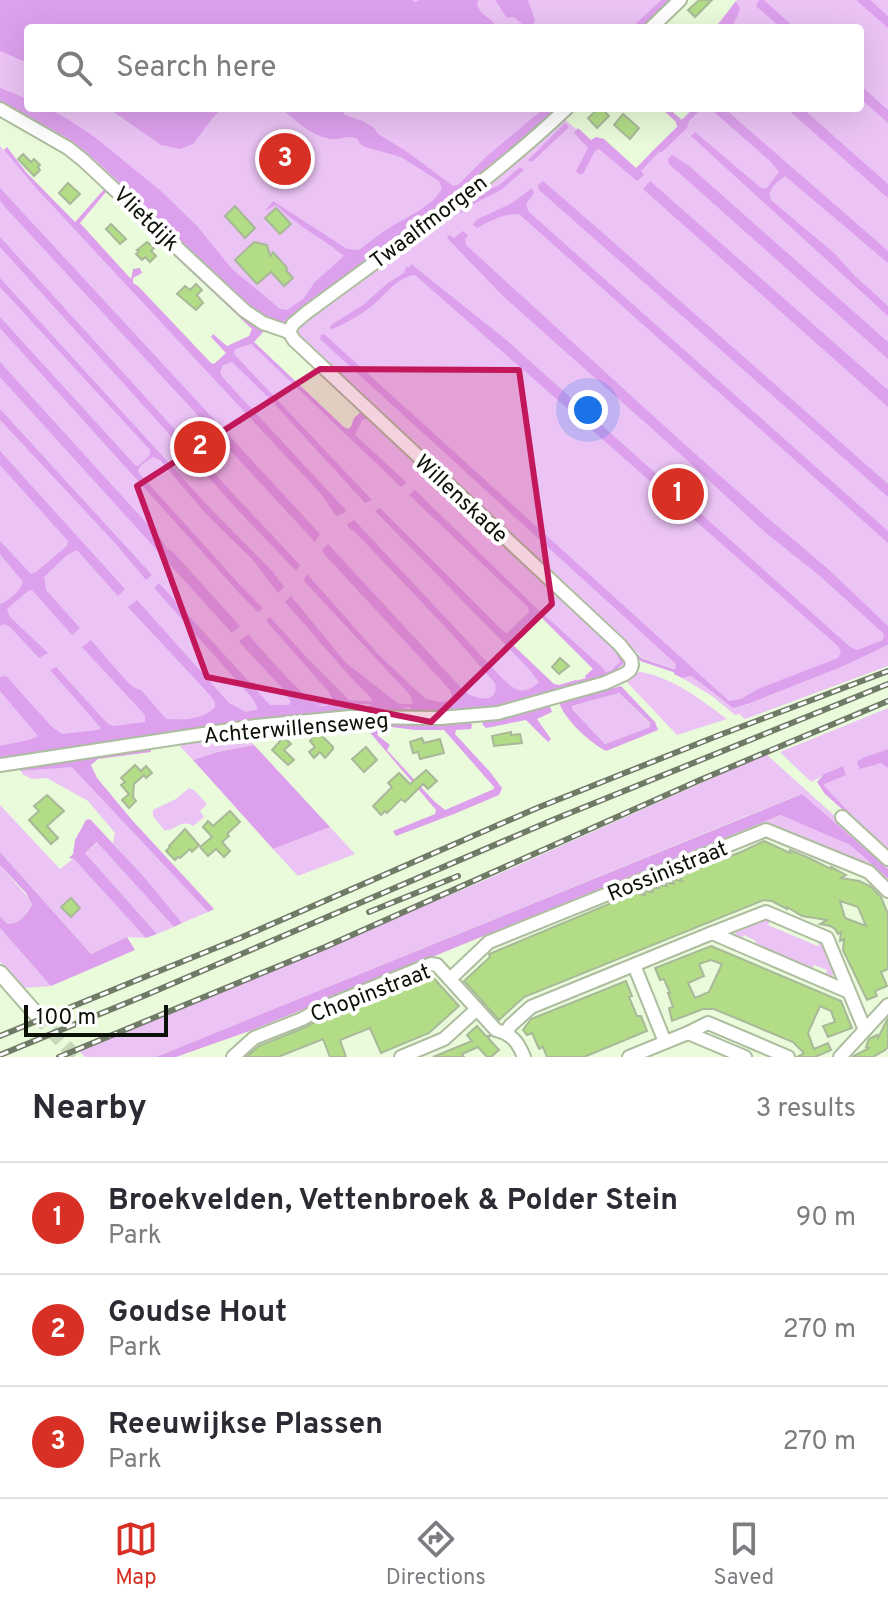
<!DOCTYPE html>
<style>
:root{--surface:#fff;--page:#f2f2f3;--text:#2b2b33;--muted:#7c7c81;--line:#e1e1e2;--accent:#d93025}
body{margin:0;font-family:Overpass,sans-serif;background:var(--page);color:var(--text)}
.scale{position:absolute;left:24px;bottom:20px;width:144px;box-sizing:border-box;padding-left:8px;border:4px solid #0b1106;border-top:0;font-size:22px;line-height:28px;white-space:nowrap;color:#0b1106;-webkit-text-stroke:6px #fff;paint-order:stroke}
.you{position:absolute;left:588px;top:410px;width:28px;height:28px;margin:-20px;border:6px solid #fff;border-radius:50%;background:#1a73e8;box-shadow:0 0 0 12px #1a73e833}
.badge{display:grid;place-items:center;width:52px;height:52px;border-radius:50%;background:var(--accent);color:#fff;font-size:26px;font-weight:700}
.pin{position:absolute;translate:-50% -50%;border:4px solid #fff;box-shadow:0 2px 8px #0006}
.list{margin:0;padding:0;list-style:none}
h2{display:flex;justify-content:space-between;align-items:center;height:104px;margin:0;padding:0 32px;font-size:34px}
h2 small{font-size:26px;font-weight:400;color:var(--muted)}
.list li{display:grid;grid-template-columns:52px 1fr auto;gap:24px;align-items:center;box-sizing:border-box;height:112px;padding:0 32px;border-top:2px solid var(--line)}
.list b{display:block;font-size:30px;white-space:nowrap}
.list p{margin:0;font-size:26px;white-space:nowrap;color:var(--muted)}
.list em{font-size:26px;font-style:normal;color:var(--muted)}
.icon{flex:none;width:44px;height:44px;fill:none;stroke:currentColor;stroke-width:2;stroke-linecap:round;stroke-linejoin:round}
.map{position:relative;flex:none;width:888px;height:1057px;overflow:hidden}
.search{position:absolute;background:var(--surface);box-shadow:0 8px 32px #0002;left:24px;right:24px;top:24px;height:88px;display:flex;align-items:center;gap:20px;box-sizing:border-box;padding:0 28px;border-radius:8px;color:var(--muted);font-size:30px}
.sheet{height:440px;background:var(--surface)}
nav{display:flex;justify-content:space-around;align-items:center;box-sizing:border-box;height:112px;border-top:2px solid var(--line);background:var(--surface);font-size:22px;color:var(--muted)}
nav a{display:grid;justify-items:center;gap:4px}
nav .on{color:var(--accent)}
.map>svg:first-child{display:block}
.green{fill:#ebc4f5}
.water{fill:#dda0ec;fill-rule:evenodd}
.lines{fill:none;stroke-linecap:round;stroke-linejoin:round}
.stream{stroke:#dda0ec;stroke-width:3}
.building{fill:#b2dd86;stroke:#a8b899;stroke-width:2;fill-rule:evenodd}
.major-tunnel{stroke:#c9d8bb;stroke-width:14;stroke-dasharray:14 7;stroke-linecap:butt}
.minor-casing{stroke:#adbd9f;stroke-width:16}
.major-casing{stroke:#adbd9f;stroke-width:18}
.minor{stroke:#fff;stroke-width:12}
.major{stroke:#fff;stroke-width:14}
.rail-casing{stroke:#707b67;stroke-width:6}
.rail{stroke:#fff;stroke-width:3;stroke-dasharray:9;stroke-linecap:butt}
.marked{fill:#c2185b;fill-opacity:0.2;stroke:#c2185b;stroke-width:6;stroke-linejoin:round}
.labels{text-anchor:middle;stroke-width:8;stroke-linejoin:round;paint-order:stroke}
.street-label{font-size:22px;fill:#0b1106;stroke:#fff}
</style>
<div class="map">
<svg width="888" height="1057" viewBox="0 0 888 1057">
<rect width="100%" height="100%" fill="#eafbdb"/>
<!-- green -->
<g class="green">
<path d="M0 0H661L631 28H28V108H544L459 184 453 186 284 316 21 106 0 96Z"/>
<path d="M735 0H888V643L739 708 823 674 888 645V666L745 719 739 714 735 715 712 696 682 678 691 676 726 703 689 669 676 666V669L672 668 643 658 343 377 297 334 295 329 281 324 562 117 577 130 575 133 588 148 597 146 633 173 652 151 681 123 680 121 693 108H860V28H716L738 3Z"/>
<path d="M0 146 212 370 230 351 248 340 346 433 366 414 626 658 627 665 623 672 607 677 537 611 506 640 547 687 525 698 404 709 0 764Z"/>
<path d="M635 671C670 675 700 699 727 719L677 735 623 678Z"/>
<path d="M619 693 650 724V727L605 744 572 709V706Z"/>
<path d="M888 708V749L862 758 888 753V851L863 828 857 827 858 823 855 820 851 822 844 815 846 812 819 785 839 767 811 782 780 752Z"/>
<path d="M241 732 254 745 217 752 193 760 176 742Z"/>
<path d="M766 754 888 864V869L801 794 156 1057H85L78 1050 476 884Z"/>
<path d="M72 766 208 912 182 923 113 843 115 833 88 801 47 778 32 779 22 774 21 771Z"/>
<path d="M189 788 194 790 207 804 200 811 204 817 193 826C181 818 175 832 164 830L153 816V810L176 799Z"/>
<path d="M0 805 60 869 74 858 146 938 127 937 91 954 0 852Z"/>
<path d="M782 815 850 845 874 867 762 823Z"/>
<path d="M330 827 355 854 298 876 273 849Z"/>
<path d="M98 842 174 927 157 934 85 853Z"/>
<path d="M0 865 32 902C30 913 19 924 7 925L0 916Z"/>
<path d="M763 916 771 918 768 925 820 947 818 944 821 938 836 972 831 977H825L827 970 814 965 811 971 754 946 756 941 744 935 741 941C736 938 734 935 736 929Z"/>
<path d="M0 928 51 986 23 988 0 962Z"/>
</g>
<!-- water -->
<g class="water">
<path d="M0 0H412L415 2 420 0H478L477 5C483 18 491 16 497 28H28V63L0 51Z"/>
<path d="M495 0H528L535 20 532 27 527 28 514 17 507 18Z"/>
<path d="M661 0H675L646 28H631Z"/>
<path d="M759 0H764L795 28H781L756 6Z"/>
<path d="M856 0H870L888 16V28Z"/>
<path d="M736 1 740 8 737 17 731 28H715Z"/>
<path d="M860 85 888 110V123L860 98Z"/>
<path d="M0 88 28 99V108H47L66 118 96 138 162 192 197 226 232 269 280 309 287 310 303 299 315 282 344 256C321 237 298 227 276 205L265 211 273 201 347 249 359 250C370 242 380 233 391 227 407 216 433 207 442 188L439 181 401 157 365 147 360 144 358 139C348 134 342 140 332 139 312 137 295 120 281 108H340L345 115 363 121 374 128 378 134 406 151 453 186 459 184 486 157 544 108H563L512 153 288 321 281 324C256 315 236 297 216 280 169 238 130 187 81 148 58 129 27 118 0 105Z"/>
<path d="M108 108H222L212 119 193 144 180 149 161 145Z"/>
<path d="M661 108H668L682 120 695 108H702L689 121 687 128 662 152H659L641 171 644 175 637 181 599 149 595 151 583 174H579L576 171 588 148 574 133 578 128 591 140 596 137 604 139 636 168 677 127 676 122Z"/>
<path d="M717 108H724L888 251V263L785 176 774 185 769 194 771 200 834 253 855 276 888 306V316L691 136 695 132 761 188 766 189 779 172 770 161 714 112Z"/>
<path d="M786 108H802L888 184V198Z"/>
<path d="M565 123 569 127 532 162 528 160Z"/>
<path d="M7 147 26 172 75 222 106 187 263 327 264 331 254 342 344 427 348 429 351 427 354 418 363 410 421 465V469L373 422 368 418 362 420 355 435 402 478 406 483 401 487 251 344 235 349 234 354 372 500 365 503 270 399 232 362 223 365 220 373 223 378 345 509 346 512 336 516 322 495 37 189 4 150ZM106 192 252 329 249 336 227 346 213 334 211 337 226 353 214 364 211 363 138 286 133 283V278L142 273 140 268 133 269 131 279 80 223Z"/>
<path d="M672 155 688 165 888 342V359L669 164 668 159Z"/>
<path d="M520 167 524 170 501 190 477 202 461 213 459 208 481 192 498 186Z"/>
<path d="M543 181 587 219 888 484V497L539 190 538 185Z"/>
<path d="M650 181 888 390V407L643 189Z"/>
<path d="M0 188 320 534 315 542 4 206 0 200Z"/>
<path d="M532 188 534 193 526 204 529 212 888 531V543L519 214C503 214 491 220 477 228L473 225 476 220 512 203Z"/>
<path d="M463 231 468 235 465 239 466 245 673 434 770 520 827 568 888 626V645L841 667 751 703 733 708 691 676 682 678 674 674 676 664 320 339 321 335 324 334 729 701 741 699 758 689 838 658 841 651 838 646 415 275C395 277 383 299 368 309 357 317 345 323 333 329L330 328 331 325 363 305 388 283 404 273 406 267H410L411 264 504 338 849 646 857 650 883 640 884 634 820 576 766 533 677 451 504 297 447 238 449 235 454 238Z"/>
<path d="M0 237 238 499 300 565 296 571 236 508 0 247Z"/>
<path d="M0 278 209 507 273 572 284 587 278 593 253 560 205 513 160 460 153 457 142 464 138 470 139 473 240 585 263 608 258 612 241 595 0 328V317L135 465 138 466 150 455V450L0 287Z"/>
<path d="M0 362 161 539 167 549 173 552 240 626 232 633 0 377Z"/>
<path d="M0 409 152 575 146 580 115 543 4 424 0 420Z"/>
<path d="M0 451 125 589 118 596 77 550 67 555 44 577 46 590 80 628 72 635 32 590 28 591 7 609 10 617 48 653 39 658 9 626 4 624 0 626V604C9 601 20 591 23 582L0 554V541L31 574 36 572 67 546 68 541 0 465Z"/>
<path d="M415 490 532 604 604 669 607 677 587 683 585 676 593 669 540 616H536L511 639 512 644 554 684 559 685 576 680 577 686 505 707 476 711 254 721 75 747 0 761V746C11 743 30 741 38 736L0 691V677L6 676 52 727 62 734 98 730 101 728 50 670 56 667 107 723 113 726 145 722V715L82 647 91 640 122 676 133 687 141 690 166 719C184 720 203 720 215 707V702L209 694 128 607 137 600 229 703 246 712 258 709 253 699 154 588 159 583 270 705H289L291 702 283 689 241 644 239 641 248 634C258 646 309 704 320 706 325 707 328 705 333 703V700L328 691 268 623 266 620 270 617 309 660 351 702 367 707 373 703C370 693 360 688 353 680 330 654 308 628 285 602L291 596 346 663 404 708 410 709 413 705 410 695 305 582 304 579 307 574 378 654 419 693 426 699 440 702 449 701 452 696 450 690 325 555 322 550 328 544 465 692C476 700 500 704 495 683L452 634 357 534 348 527 347 524 354 520 502 678C515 690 523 697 539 682L528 668 375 511 380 508 503 631 507 633 529 612 528 607 409 495Z"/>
<path d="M621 686 655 722 658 730 606 751C590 743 564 719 559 702ZM619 693 650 723V727L605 744 572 709V706Z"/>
<path d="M549 704 552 712 537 719 551 739 548 742 526 720 486 728 482 724 485 720Z"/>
<path d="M372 721 382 724 377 735 390 745 387 750 434 801 445 810 494 789V787L444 730H415L391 727V723L470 721 472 725 471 729 456 730 455 734 491 773 502 788 499 795 454 814 396 836 393 831 435 814 436 810 361 722Z"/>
<path d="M254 745 330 827 273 849 193 760 217 752Z"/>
<path d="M151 748V752L98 759 91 765 97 778 132 820 214 909 208 912 72 767 21 771 18 766 85 756 89 759 94 754Z"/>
<path d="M888 749V768L881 763 860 769 857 762 862 758Z"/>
<path d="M843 766 846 775 824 784V786L851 814 850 816 825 794 817 782 824 774Z"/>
<path d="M802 794 888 869V879L850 845 781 815 255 1029 176 1057H156Z"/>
<path d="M90 819 144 877 182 923 174 927 97 842 85 853 157 934 146 938 74 859 69 858 73 854 75 840 86 820Z"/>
<path d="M0 852 91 954 127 937 135 950 51 986 0 928V916L7 924C19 925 28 914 32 904L26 893 0 865Z"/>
</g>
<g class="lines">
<!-- stream -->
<g class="stream">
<path d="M548 586 617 651 622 662 612 672 604 674"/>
<path d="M630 650 642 660 675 671"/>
<path d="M573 683 589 679"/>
<path d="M348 702 376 703"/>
<path d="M312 704 337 702"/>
<path d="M396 705 416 706"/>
</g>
</g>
<!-- building -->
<g class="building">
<path d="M699 0H712L695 17 688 10Z"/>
<path d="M599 108H602L609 116 597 128 588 118Z"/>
<path d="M623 114 639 128 630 139 614 125Z"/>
<path d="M23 154 31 162 34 159 40 165 38 167 40 170 34 176 18 159Z"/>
<path d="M68 183 80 194 70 204 59 193Z"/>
<path d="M235 206 255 228 245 238 225 216Z"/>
<path d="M276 208 291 224 280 234 265 218Z"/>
<path d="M111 224 126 239 120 244 106 229Z"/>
<path d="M147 242 154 248 151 251 156 256 150 262 145 257 142 260 136 254 139 251 137 250Z"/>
<path d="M254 242 267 245 270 256 273 252 287 268 286 270 293 278 284 286 271 272 257 284 235 260Z"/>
<path d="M196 284 202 290 197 295 203 303 196 310 177 294 185 286 190 290Z"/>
<path d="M560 658 569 666 559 674 552 667Z"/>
<path d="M511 732V735L520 734 522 743 494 746 492 736Z"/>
<path d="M315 734 322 736 333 747V749L325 758 320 752 314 758 309 752 315 747 310 741Z"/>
<path d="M284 737 291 744 284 750 294 760 288 765 272 750Z"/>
<path d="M422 738 424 743 440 739 444 753 420 759 418 752 413 753 410 742Z"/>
<path d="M366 747 377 760 364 772 352 759Z"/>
<path d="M135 765 141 771 146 766 152 773 146 778 144 775 134 784 133 797 136 801 129 808 122 800 129 794 121 785 125 782 121 778Z"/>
<path d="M426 770 437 781 428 789 423 784 405 802 401 799 387 813 385 811 381 815 373 806 392 787 388 783 399 773 410 784Z"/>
<path d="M47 795 64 811 47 826 58 838 51 844 29 820 39 811 34 806Z"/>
<path d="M230 811 240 822 227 834 229 836 222 842 230 851 224 857 216 849 208 856 200 847 212 837 203 827 208 821 213 826Z"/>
<path d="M185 829 199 845 192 852 190 849 180 858 178 857 175 860 166 851 170 847 169 846Z"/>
<path d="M764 841 790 853V850L811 859 831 869V867L846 875 841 878 859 881 870 886 881 897 888 914V969L881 972 887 986 875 991 877 996 867 1000 843 950 844 939 840 941 841 932 838 934 835 929 830 926 820 924 827 920 802 916 787 907V909L772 901 764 900 524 997 499 1020 464 981 490 957 489 954 635 893 645 895 643 891 653 892 651 888H659L658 885 667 886 665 882 674 884 672 879 682 881 679 876 741 852ZM840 901 858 907 866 926 845 918Z"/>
<path d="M71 898 80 908 71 917 61 907Z"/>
<path d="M711 946 841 1001 852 1028 828 1037 823 1026 835 1022 831 1011 820 1006 808 1033 814 1049 828 1043 831 1050 817 1056 818 1057H797L804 1053 793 1042 714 1009H703L672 1021 669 1008 673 1007 668 993H670L664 979 660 980 655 968ZM711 960 722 964 709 992 695 998 688 983 704 976 699 964Z"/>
<path d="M430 974 459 1006 429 1033 381 1053 370 1028 340 1040 346 1057H330L323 1039 278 1057H246L259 1046 306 1027 320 1019 321 1021 413 983 419 979Z"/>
<path d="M626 981 632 996 629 997 637 1016H641L647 1031 584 1057H547L543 1047 539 1049 532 1033 527 1035 523 1030 531 1019Z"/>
<path d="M888 1018V1047L885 1050 873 1057H852L869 1048 866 1047 869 1039 877 1035 878 1038Z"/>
<path d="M477 1026 486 1036H490L488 1038 499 1050 491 1057H487L478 1047 462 1054 464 1057H433L472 1041 467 1035Z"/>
</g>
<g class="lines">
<!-- major-tunnel -->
<path class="major-tunnel" d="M37 1015 76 1057"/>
<defs>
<g id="minor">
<path d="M651 28 680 0"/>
<path d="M0 109 68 148 83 160 245 311 263 323 289 332"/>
<path d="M289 332 293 324 306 313C395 247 487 184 567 108"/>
<path d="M0 765 256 726 350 717 440 718 498 713 605 683 625 674 630 670 632 665 631 659 620 645 294 340 289 332"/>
<path d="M842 817 888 859"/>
<path d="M634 965 665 1042"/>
<path d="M450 979 489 942 766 830 869 872 888 891"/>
<path d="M849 992 712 933 766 912 827 938 865 1030"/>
<path d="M506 1033 510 1026 531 1007 712 933"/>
<path d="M688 1033 745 1057"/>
<path d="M233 1057 254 1038 302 1019 320 1009 431 964 437 965 496 1030C512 1034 518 1042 524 1057"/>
<path d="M401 1057 444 1039 477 1009"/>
<path d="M629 1057 688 1033 708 1023 788 1057"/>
<path d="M840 1057 888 1005"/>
</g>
<path id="major" d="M0 973 37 1015"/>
</defs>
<!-- minor casing -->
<use href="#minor" class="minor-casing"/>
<!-- major casing -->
<use href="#major" class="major-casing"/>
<!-- minor -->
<use href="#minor" class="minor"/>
<!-- major -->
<use href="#major" class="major"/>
<defs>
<g id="rail">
<path d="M369 912 458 876"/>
<path d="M0 1036 240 938 537 808 717 736 888 671"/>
<path d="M0 1055 146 995 555 819 888 684"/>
<path d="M59 1057 325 947 700 780 888 701"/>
</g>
</defs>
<!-- rail casing -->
<use href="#rail" class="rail-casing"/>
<!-- rail -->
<use href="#rail" class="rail"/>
</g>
<!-- marked area -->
<path class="marked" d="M320 369 519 370 552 604 431 722 207 677 137 486Z"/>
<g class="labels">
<!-- street labels -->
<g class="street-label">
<text transform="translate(147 218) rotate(44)" y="8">Vlietdijk</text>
<text transform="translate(428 221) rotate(-37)" y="8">Twaalfmorgen</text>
<text transform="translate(462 498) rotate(43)" y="8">Willenskade</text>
<text transform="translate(296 727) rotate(-5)" y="8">Achterwillenseweg</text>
<text transform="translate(667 870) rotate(-22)" y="8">Rossinistraat</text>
<text transform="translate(370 992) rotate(-21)" y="8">Chopinstraat</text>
</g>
</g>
</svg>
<div class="scale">100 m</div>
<div class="you"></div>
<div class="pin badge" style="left:678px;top:494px">1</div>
<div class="pin badge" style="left:200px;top:447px">2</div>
<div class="pin badge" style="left:285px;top:159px">3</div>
<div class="search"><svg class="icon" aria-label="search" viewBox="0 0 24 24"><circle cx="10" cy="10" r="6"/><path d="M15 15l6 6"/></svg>Search here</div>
</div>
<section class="sheet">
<h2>Nearby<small>3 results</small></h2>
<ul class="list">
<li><span class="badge">1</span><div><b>Broekvelden, Vettenbroek &amp; Polder Stein</b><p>Park</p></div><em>90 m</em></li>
<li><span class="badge">2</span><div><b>Goudse Hout</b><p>Park</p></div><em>270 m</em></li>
<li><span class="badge">3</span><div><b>Reeuwijkse Plassen</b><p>Park</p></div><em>270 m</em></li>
</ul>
</section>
<nav>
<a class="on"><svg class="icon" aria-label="map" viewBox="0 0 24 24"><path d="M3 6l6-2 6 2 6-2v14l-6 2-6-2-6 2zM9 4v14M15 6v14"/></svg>Map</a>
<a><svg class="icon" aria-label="directions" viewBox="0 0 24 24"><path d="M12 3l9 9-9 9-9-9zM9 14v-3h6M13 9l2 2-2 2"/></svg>Directions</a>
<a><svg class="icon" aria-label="saved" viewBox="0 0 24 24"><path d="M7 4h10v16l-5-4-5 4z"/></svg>Saved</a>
</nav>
